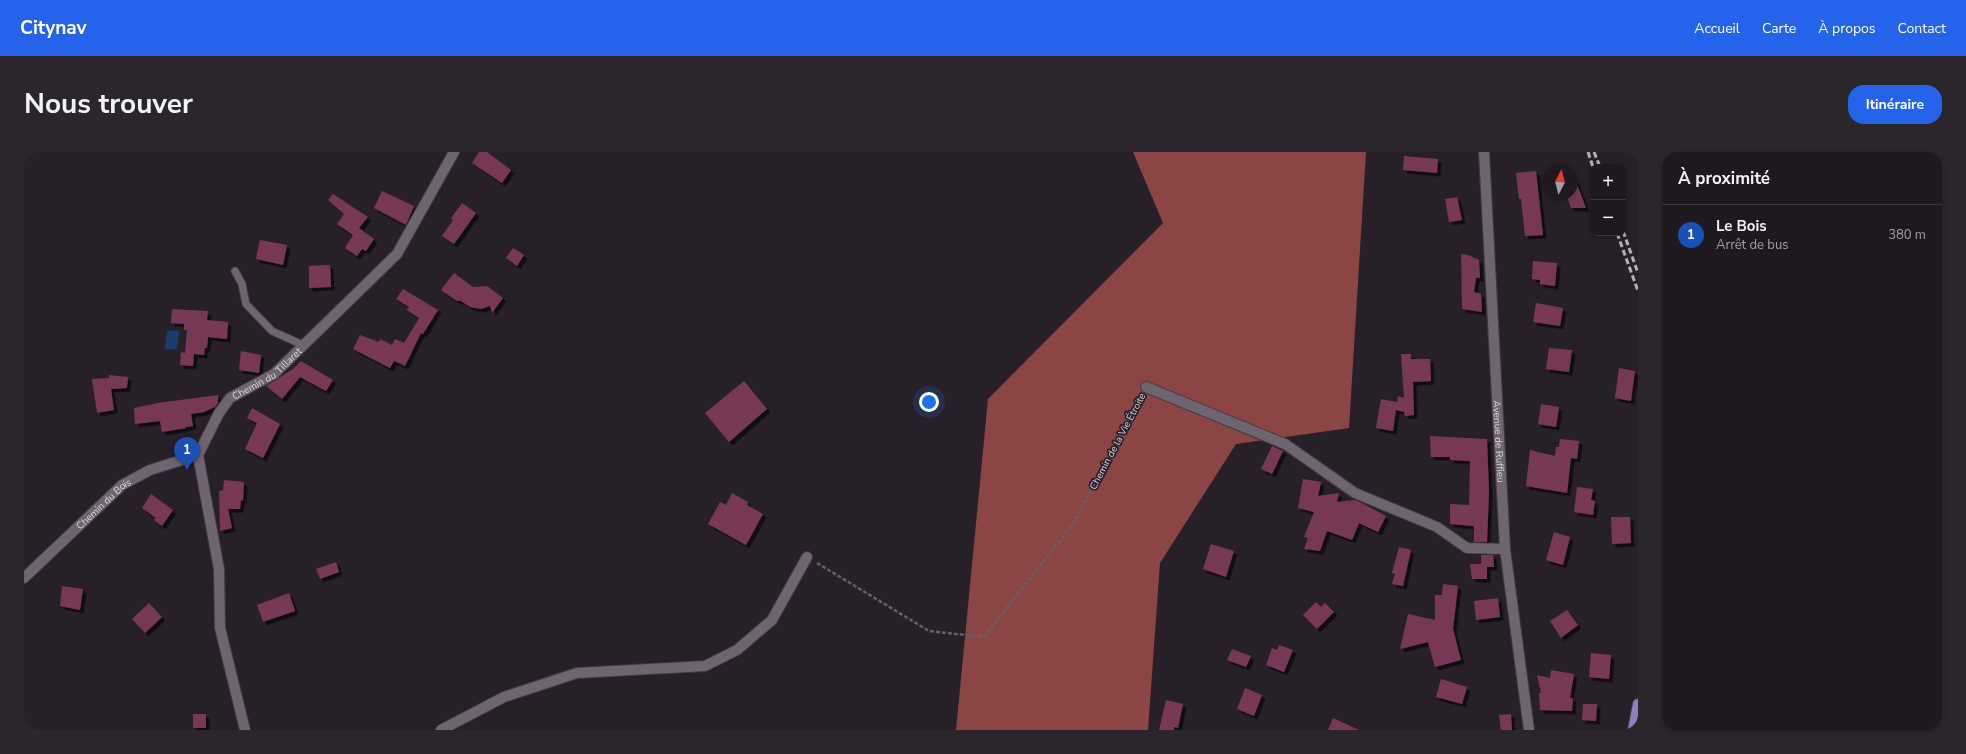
<!DOCTYPE html>
<html lang="fr">
<meta charset="utf-8">
<style>
:root{--surface:#1e181f;--page:#2b252c;--text:#f1f3f6;--muted:#a1a0a4;--line:#3c373d;--accent:#2563eb}
body{margin:0;font-family:"Nunito Sans",sans-serif;background:var(--page);color:var(--text)}
.controls{position:absolute;right:12px;top:12px;display:grid;overflow:hidden;border-radius:8px;box-shadow:0 2px 6px #0003}
.controls button{width:36px;height:36px;display:grid;place-items:center;padding:0;border:0;border-bottom:1px solid var(--line);background:var(--surface);color:var(--text);font:20px sans-serif}
.compass{position:absolute;left:1518px;top:12px;width:36px;height:36px;border-radius:50%;background:var(--surface);box-shadow:0 2px 6px #0003;rotate:7deg}
.you{position:absolute;left:905px;top:250px;width:14px;height:14px;margin:-10px;border:3px solid #fff;border-radius:50%;background:#1a73e8;box-shadow:0 0 0 6px #1a73e833}
.badge{display:grid;place-items:center;width:26px;height:26px;border-radius:50%;background:var(--accent);color:#fff;font-size:13px;font-weight:700}
.pin{position:absolute;translate:-50% -33px;filter:drop-shadow(0 1px 2px #0008)}
.pin::after{content:'';position:absolute;top:21px;width:14px;height:12px;background:inherit;clip-path:polygon(0 0,100% 0,50% 100%)}
.list{margin:0;padding:0;list-style:none}
h2{display:flex;justify-content:space-between;align-items:center;height:52px;margin:0;padding:0 16px;font-size:17px}
h2 small{font-size:13px;font-weight:400;color:var(--muted)}
.list li{display:grid;grid-template-columns:26px 1fr auto;gap:12px;align-items:center;box-sizing:border-box;height:60px;padding:0 16px;border-top:1px solid var(--line)}
.list b{display:block;font-size:15px;white-space:nowrap}
.list p{margin:0;font-size:13px;white-space:nowrap;color:var(--muted)}
.list em{font-size:13px;font-style:normal;color:var(--muted)}
.map{position:relative;flex:none;width:1614px;height:578px;overflow:hidden;border-radius:16px}
header{display:flex;align-items:center;gap:24px;box-sizing:border-box;height:56px;padding:0 20px;background:var(--accent);color:#fff}
header strong{font-size:19px}
nav{display:flex;gap:22px;margin-inline-start:auto;font-size:14px}
.intro{display:flex;align-items:center;justify-content:space-between;box-sizing:border-box;height:96px;padding:0 24px}
h1{margin:0;font-size:28px}
.button{padding:10px 18px;border-radius:16px;background:var(--accent);color:#fff;font-size:14px;font-weight:700}
main{display:flex;gap:24px;padding:0 24px}
aside{flex:1;background:var(--surface);border-radius:16px;box-shadow:0 2px 6px #0003}
.map>svg:first-child{display:block}
.forest{fill:#8a4544}
.water{fill:#1a3b6c}
.building{fill:#773958;filter:url(#shadow)}
.lines{fill:none;stroke-linecap:round;stroke-linejoin:round}
.lane-casing{stroke:#413b43;stroke-width:9}
.street-casing{stroke:#413b43;stroke-width:12}
.primary-casing{stroke:#413b43;stroke-width:12}
.path{stroke:#665f67;stroke-width:2.5;stroke-dasharray:4 2;stroke-linecap:butt}
.lane{stroke:#6e6570;stroke-width:7}
.street{stroke:#6e6570;stroke-width:10}
.primary{stroke:#8d7fc5;stroke-width:10}
.rail{stroke:#b6afb7;stroke-width:3;stroke-dasharray:6 3;stroke-linecap:butt}
.labels{text-anchor:middle;stroke-width:3.5;stroke-linejoin:round;paint-order:stroke}
.street-label{font-size:10px;fill:#ddd7de;stroke:#282029}
</style>
<header>
<strong>Citynav</strong>
<nav><a>Accueil</a><a>Carte</a><a>À propos</a><a>Contact</a></nav>
</header>
<div class="intro"><h1>Nous trouver</h1><a class="button">Itinéraire</a></div>
<main>
<div class="map">
<svg width="1614" height="578" viewBox="0 0 1614 578">
<defs>
<filter id="shadow"><feDropShadow dx="3.5" dy="3.5" stdDeviation="0" flood-color="#0009"/></filter>
</defs>
<rect width="100%" height="100%" fill="#282029"/>
<!-- forest -->
<path class="forest" d="M1109 0H1342L1325 276 1212 292 1136 411 1124 578H932L964 247 1139 71Z"/>
<!-- water -->
<path class="water" d="M143 178 155 179 153 198 141 197Z"/>
<!-- building -->
<g class="building">
<path d="M455 0H463L487 18 478 31 448 11Z"/>
<path d="M1380 4 1414 7 1413 21 1379 18Z"/>
<path d="M1512 19 1519 83 1501 84 1497 47H1495L1492 21Z"/>
<path d="M1549 22 1562 56H1547L1542 42H1548Z"/>
<path d="M358 39 390 54 382 73 350 56Z"/>
<path d="M309 42 344 65 335 76 350 87 342 99 338 97 333 104 321 96 329 83 313 72 320 62 304 48Z"/>
<path d="M1433 45 1438 68 1425 70 1421 47Z"/>
<path d="M438 51 452 61 430 92 418 84 429 68 427 66Z"/>
<path d="M236 88 263 93 259 113 232 107Z"/>
<path d="M489 96 500 103 493 114 482 106Z"/>
<path d="M1437 102 1444 103 1455 108 1456 126H1452L1450 140 1457 142 1458 160 1438 157Z"/>
<path d="M1509 109 1533 111 1531 134 1516 132V128L1508 127Z"/>
<path d="M306 113 307 135 285 136V114Z"/>
<path d="M430 121 449 135 463 134 479 146 468 161 466 154 457 157 446 155 437 149H433L417 138Z"/>
<path d="M379 137 414 158 399 182 397 181 381 214 370 209 366 216 329 197 336 183 355 190 356 187 368 193 371 187 380 191 395 166 383 158 385 155 372 147Z"/>
<path d="M1512 151 1539 156 1536 174 1509 170Z"/>
<path d="M148 157 184 159 183 168 204 170 203 187 184 185 183 196H181L180 203 170 202 169 214 156 213 157 200 161 201 163 178H160V172L147 171Z"/>
<path d="M1525 196 1548 198 1545 220 1522 217Z"/>
<path d="M217 199 237 203 235 221 215 218Z"/>
<path d="M1377 202H1387V207H1406L1407 229 1389 230 1390 263 1381 264 1380 260 1372 258 1369 279 1352 276 1357 247 1373 250 1374 244 1380 246Z"/>
<path d="M277 209 309 228 302 239 276 225 258 247 242 234 269 217Z"/>
<path d="M1595 216 1611 219 1607 249 1591 246Z"/>
<path d="M85 223 104 225 103 236 87 237 90 258 73 261 68 227 85 226Z"/>
<path d="M720 229 743 257 705 290 681 261Z"/>
<path d="M194 243V251L191 255 180 260 167 262 169 274 162 275V276L138 280 136 269 111 272 110 256 134 251Z"/>
<path d="M1517 252 1535 255 1532 275 1514 272Z"/>
<path d="M228 256 256 272 239 306 221 297 233 271 223 266Z"/>
<path d="M1406 284 1463 287 1465 340 1463 390H1450V374L1426 372V352L1445 353 1446 309 1426 308V305H1407Z"/>
<path d="M1536 287 1555 289 1553 307 1547 306 1543 341 1502 334 1506 298 1531 304 1532 295H1535Z"/>
<path d="M1248 294 1259 299 1248 322 1237 317Z"/>
<path d="M1279 327 1297 330 1294 344 1315 341 1313 350 1332 348 1362 364 1354 380 1335 371 1328 388 1303 379 1296 399 1280 397 1284 386 1280 385 1290 360 1274 356Z"/>
<path d="M200 328 220 330 219 349 217 348 216 357H204L208 376 196 379 195 339 199 338Z"/>
<path d="M1553 335 1569 337 1567 348 1571 349 1569 363 1550 360Z"/>
<path d="M708 341 724 350 723 353 739 362 722 393 684 372 696 350 702 353Z"/>
<path d="M127 342 149 358 138 374 130 368 132 366 118 356Z"/>
<path d="M1587 365H1606L1607 391 1588 392Z"/>
<path d="M1530 380 1546 385 1539 413 1522 408Z"/>
<path d="M1187 392 1210 399 1202 425 1179 417Z"/>
<path d="M1375 395 1387 398 1379 434 1368 432 1371 422 1368 421Z"/>
<path d="M1457 403H1469L1470 415H1463V427H1448L1446 412H1457Z"/>
<path d="M312 410 315 420 296 427 292 417Z"/>
<path d="M1419 432 1434 434 1429 477 1437 508 1411 515 1404 490 1376 497 1384 462 1411 468V443H1418Z"/>
<path d="M38 434 59 437 56 458 36 454Z"/>
<path d="M265 441 271 459 239 470 233 453Z"/>
<path d="M1474 446 1476 465 1452 468 1450 449Z"/>
<path d="M1292 450 1297 455 1301 451 1310 460 1293 477 1279 463Z"/>
<path d="M125 451 138 465 121 481 108 467Z"/>
<path d="M1543 458 1554 473 1537 486 1526 469Z"/>
<path d="M1255 493 1269 498 1260 520 1242 513 1248 496 1253 498Z"/>
<path d="M1208 497 1227 504 1222 515 1203 508Z"/>
<path d="M1567 501 1587 503 1585 527 1565 525Z"/>
<path d="M1527 518 1550 522 1546 546H1549L1548 559 1516 558 1515 541H1517L1513 523 1526 526Z"/>
<path d="M1417 527 1443 535 1438 552 1412 545Z"/>
<path d="M1221 536 1238 543 1230 564 1213 557Z"/>
<path d="M1142 548 1159 552 1154 576 1150 575V578H1135Z"/>
<path d="M1559 552H1573L1572 569 1558 568Z"/>
<rect x="169" y="562" width="13" height="14"/>
<path d="M1487 562 1488 578H1477L1475 563Z"/>
<path d="M1309 566 1335 578H1304Z"/>
</g>
<g class="lines">
<defs>
<path id="lane" d="M211 119 218 132 222 152 248 179 279 193"/>
<g id="street">
<path id="s1" d="M1460 0 1481 397 1505 578"/>
<path d="M1122 235 1261 292 1331 341 1413 375 1443 396 1481 397"/>
<path id="s2" d="M0 426 98 333 126 318 174 303"/>
<path id="s3" d="M221 578 196 476 195 417 174 303 195 261 206 246 250 222 373 102 430 0"/>
<path d="M417 578 480 545 553 521 681 514 713 498 748 468 783 405"/>
</g>
<path id="primary" d="M1609 578 1614 552"/>
</defs>
<!-- lane casing -->
<use href="#lane" class="lane-casing"/>
<!-- street casing -->
<use href="#street" class="street-casing"/>
<!-- primary casing -->
<use href="#primary" class="primary-casing"/>
<!-- path -->
<path class="path" d="M793 411 905 479 960 485 1049 372 1117 244"/>
<!-- lane -->
<use href="#lane" class="lane"/>
<!-- street -->
<use href="#street" class="street"/>
<!-- primary -->
<use href="#primary" class="primary"/>
<!-- rail -->
<g class="rail">
<path d="M1564 0 1569 15"/>
<path d="M1570 0 1576 15"/>
<path d="M1599 79 1614 121"/>
<path d="M1593 81 1614 139"/>
</g>
</g>
<g class="labels">
<!-- street labels -->
<g class="street-label">
<text dy="4" stroke="none"><textPath href="#s3" startOffset="390">Chemin du Tillaret</textPath></text>
<text transform="translate(1093 289) rotate(-62)" y="4">Chemin de la Vie Étroite</text>
<text dy="4" stroke="none"><textPath href="#s1" startOffset="290">Avenue de Ruffieu</textPath></text>
<text dy="4" stroke="none"><textPath href="#s2" startOffset="109">Chemin du Bois</textPath></text>
</g>
</g>
</svg>
<div class="controls">
<button>+</button>
<button>−</button>
</div>
<svg class="compass" viewBox="-18 -18 36 36"><path d="M0-13l5 13h-10z" fill="#e53935"/><path d="M0 13l5-13h-10z" fill="#a1a0a4"/></svg>
<div class="you"></div>
<div class="pin badge" style="left:163px;top:318px;background:#1a4fb4">1</div>
</div>
<aside>
<h2>À proximité<small></small></h2>
<ul class="list">
<li><span class="badge" style="background:#1a4fb4">1</span><div><b>Le Bois</b><p>Arrêt de bus</p></div><em>380 m</em></li>
</ul>
</aside>
</main>
